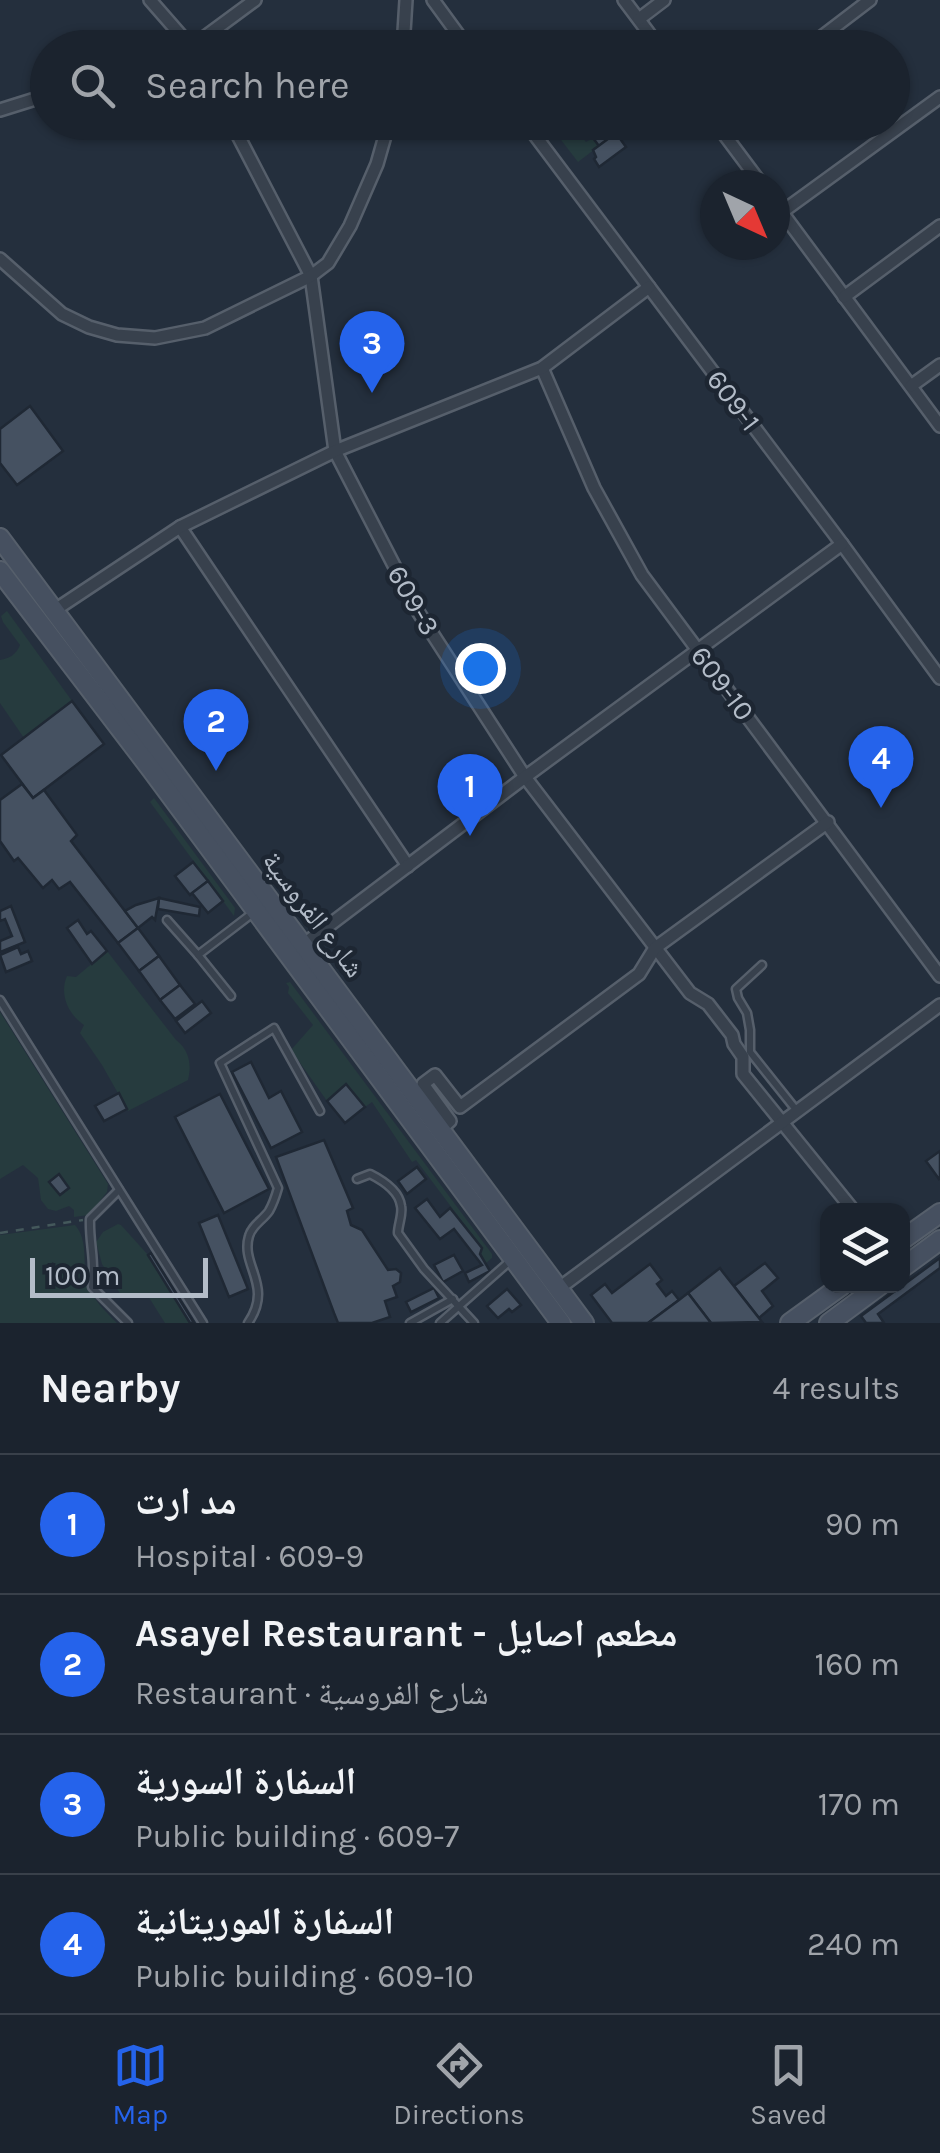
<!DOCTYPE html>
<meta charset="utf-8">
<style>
:root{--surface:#1b232e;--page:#282f3a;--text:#f1f3f6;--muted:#a0a4aa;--line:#39404a;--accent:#2563eb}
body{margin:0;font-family:Karla,"Noto Naskh Arabic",sans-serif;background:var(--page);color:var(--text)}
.controls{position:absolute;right:30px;bottom:30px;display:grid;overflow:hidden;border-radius:20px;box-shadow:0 2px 8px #0004}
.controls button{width:90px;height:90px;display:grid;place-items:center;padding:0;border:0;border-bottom:2px solid var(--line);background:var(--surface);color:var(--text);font:50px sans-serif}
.compass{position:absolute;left:700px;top:170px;width:90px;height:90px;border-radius:50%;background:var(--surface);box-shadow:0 2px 8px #0004;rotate:136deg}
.scale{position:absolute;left:30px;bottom:25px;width:178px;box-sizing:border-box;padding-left:10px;border:5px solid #b3bcc8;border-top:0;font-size:28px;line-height:35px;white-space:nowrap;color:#b3bcc8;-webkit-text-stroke:8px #1d2632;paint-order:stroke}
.you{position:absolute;left:480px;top:668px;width:35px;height:35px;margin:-25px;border:8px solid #fff;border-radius:50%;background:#1a73e8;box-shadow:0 0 0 15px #1a73e833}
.badge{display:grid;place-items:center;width:65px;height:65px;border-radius:50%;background:var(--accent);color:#fff;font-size:32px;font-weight:700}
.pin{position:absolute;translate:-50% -82px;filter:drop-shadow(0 2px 5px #0008)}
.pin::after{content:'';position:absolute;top:52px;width:35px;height:30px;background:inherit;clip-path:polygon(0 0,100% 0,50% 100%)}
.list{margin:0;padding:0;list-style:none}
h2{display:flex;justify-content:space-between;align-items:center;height:130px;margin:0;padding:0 40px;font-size:42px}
h2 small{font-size:32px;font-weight:400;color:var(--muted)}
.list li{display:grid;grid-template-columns:65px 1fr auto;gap:30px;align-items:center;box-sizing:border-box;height:140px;padding:0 40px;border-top:2px solid var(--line)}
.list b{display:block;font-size:38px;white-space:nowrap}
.list p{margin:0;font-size:32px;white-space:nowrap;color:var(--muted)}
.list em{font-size:32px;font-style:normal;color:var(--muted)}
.icon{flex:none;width:55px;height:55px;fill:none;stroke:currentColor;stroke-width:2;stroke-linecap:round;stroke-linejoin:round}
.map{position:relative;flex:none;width:940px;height:1323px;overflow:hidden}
.search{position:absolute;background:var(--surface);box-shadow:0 2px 8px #0004;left:30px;right:30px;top:30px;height:110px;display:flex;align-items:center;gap:25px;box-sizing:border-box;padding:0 35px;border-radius:55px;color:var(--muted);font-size:38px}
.sheet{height:690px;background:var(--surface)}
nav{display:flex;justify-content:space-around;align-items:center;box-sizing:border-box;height:140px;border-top:2px solid var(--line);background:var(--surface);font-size:28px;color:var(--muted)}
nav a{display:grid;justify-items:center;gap:5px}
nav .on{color:var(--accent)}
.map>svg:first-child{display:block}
.green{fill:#263b3e}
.building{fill:#455161;stroke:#1f2834;stroke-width:2.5}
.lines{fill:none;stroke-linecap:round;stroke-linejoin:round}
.lane-casing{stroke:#565f6b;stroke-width:11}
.street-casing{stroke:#565f6b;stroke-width:16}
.secondary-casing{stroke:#565f6b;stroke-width:22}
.path{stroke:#44585b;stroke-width:2.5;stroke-dasharray:8 8;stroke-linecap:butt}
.lane{stroke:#38414d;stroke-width:6}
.street{stroke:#38414d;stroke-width:11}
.secondary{stroke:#465060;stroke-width:18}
.labels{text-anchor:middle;stroke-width:9;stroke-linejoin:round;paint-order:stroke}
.street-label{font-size:28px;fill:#b3bcc8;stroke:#1d2632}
</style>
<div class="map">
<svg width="940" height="1323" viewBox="0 0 940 1323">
<rect width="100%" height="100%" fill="#242f3d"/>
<!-- green -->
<g class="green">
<path d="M548 123H571L586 142 593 138 599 146 578 162Z"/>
<path d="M7 611 72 701 24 738 0 703V660C10 658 16 655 20 645L3 622 1 616Z"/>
<path d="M154 798 235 908 234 916 150 802Z"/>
<path d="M107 951 176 1040C189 1050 192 1064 188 1080L128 1111 102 1065 80 1033 84 1025C68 1014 59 994 67 976L76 977Z"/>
<path d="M290 982 492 1254V1258L486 1263 480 1254 482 1248 416 1160 412 1162 372 1102 365 1107 346 1085 327 1101 291 1050 313 1025 288 993 289 987 286 983Z"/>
<path d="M0 1012 108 1184 107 1192 89 1215 74 1217V1210L69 1206 56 1211 48 1209 41 1200 38 1178 23 1165 0 1179Z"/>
<path d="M118 1224 121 1225 148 1255 190 1323H165L148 1296 135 1298 121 1295 102 1264 96 1242 103 1232Z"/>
<path d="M75 1225C89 1241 82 1263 87 1282 91 1298 105 1311 117 1323H0V1235Z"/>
</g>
<!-- building -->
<g class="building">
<path d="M581 122H622L625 126 599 146Z"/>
<path d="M616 133 626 147 599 167 594 159 596 157 593 150Z"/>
<path d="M30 406 63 451 17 485 0 463V429Z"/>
<path d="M72 701 104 744 33 798 1 755Z"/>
<path d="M22 784 33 798 44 790 77 835 71 841 138 928 118 943 70 882 59 889 52 880 43 888 18 858 14 861 0 841V800Z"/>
<path d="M193 862 208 881 190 895 175 876Z"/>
<path d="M208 881 223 901 208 913 192 893Z"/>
<path d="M159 898 200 907 199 916 158 909Z"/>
<path d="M159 898 155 920 152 917 138 928 125 911 136 905Z"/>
<path d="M11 906 25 942 0 952V941L12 936 5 919 0 921V911Z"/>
<path d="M78 920 87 934 91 931 107 951 92 964 67 928Z"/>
<path d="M138 928 159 956 139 971 118 943Z"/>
<path d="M18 947 21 954 28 951 32 961 6 972 0 955Z"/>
<path d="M159 956 180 985 160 1000 139 971Z"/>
<path d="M180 985 195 1004 175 1019 160 1000Z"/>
<path d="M202 1001 211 1013 185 1033 176 1021Z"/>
<path d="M251 1062 269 1098 281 1091 302 1132 271 1148 232 1072Z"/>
<path d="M346 1084 365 1107 345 1123 327 1101Z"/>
<path d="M119 1093 127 1109 104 1121 95 1106Z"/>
<path d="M220 1094 269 1189 224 1213 175 1117Z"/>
<path d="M324 1140 353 1208 347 1211 351 1225 362 1230 388 1270 396 1269 401 1273 400 1282 393 1286 397 1297 385 1301 390 1317 372 1323H338L334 1313 276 1157Z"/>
<path d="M940 1151V1178L939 1179 926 1161Z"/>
<path d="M417 1167 426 1179 407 1194 398 1181Z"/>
<path d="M59 1174 69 1188 60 1195 49 1182Z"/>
<path d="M427 1199 440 1217 450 1208 482 1248 480 1254 490 1271 469 1282 465 1273 482 1265 454 1229 440 1239 415 1208Z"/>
<path d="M218 1215 248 1289 229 1297 199 1223Z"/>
<path d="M151 1253 194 1323H190L148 1255Z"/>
<path d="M454 1255 463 1271 443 1282 434 1265Z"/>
<path d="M940 1258V1268L878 1314 884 1323H866L861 1316Z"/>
<path d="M765 1263 778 1278 762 1291 773 1306 759 1318 734 1286Z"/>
<path d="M650 1264 662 1280 657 1284 666 1296 672 1291 679 1300 648 1323H612L591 1295 605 1284 612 1293Z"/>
<path d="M720 1268 722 1271 762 1322 711 1323 688 1293Z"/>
<path d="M434 1288 439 1298 411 1312 406 1302Z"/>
<path d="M507 1289 521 1305 512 1312 509 1309 498 1318 487 1306Z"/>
<path d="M688 1293 711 1323H648L679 1300Z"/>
</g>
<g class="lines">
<defs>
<g id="lane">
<path d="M167 920 198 955"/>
<path d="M762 965 736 989 738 998 747 1013 750 1030V1052L797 1111"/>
<path d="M231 996 198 955 254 912"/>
<path d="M0 1000 203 1323"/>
<path d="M357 1179 370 1174C382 1180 399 1190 401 1206 403 1214 398 1225 398 1233L424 1269 474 1323"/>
<path d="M119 1190 90 1219C89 1243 96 1262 92 1287L128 1323"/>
<path d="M248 1323C274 1285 240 1266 249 1236 252 1225 263 1220 269 1211 273 1204 276 1195 278 1188L220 1063 274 1028 320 1111"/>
<path d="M410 1323 453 1299"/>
<path d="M440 1323 510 1261"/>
</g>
<g id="street">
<path d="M150 0 192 48"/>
<path d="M433 0 468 48"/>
<path d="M624 0 660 48"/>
<path d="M639 19 664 0"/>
<path d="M190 48 255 0"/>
<path d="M403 48 406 0"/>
<path d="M807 48 870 0"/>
<path d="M0 110 48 95"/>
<path d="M231 122 311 276 335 451 417 610 525 777 690 993 708 1004 732 1035 734 1044 743 1057V1074L853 1210"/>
<path d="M525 122 842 544 940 678"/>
<path d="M715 122 762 185"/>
<path d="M775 203 940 426"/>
<path d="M782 212 940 97"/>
<path d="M0 259 62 314 89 327 117 335 155 338 205 328 311 276 328 263 350 226 377 164 389 122"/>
<path d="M844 297 940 226"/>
<path d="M542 368 594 488 642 575 940 976"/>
<path d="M911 386 940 365"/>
<path d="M180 527 408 866"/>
<path d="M55 610 180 527 335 451 542 368 649 287"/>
<path d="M303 945 525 777 842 544"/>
<path d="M441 1129 450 1121 423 1084 435 1075 460 1107 639 974 655 948 828 822"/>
<path d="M558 1289 940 1005"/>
</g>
<g id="secondary">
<path d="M0 538 584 1323"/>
<path d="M0 571 151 769 561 1323"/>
<path d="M902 1240 940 1213"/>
<path d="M902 1268 940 1240"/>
<path d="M790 1323 841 1286"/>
<path d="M829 1323 879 1286"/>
</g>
</defs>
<!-- lane casing -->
<use href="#lane" class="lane-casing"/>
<!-- street casing -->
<use href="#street" class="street-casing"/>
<!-- secondary casing -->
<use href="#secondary" class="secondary-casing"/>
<!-- path -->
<g class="path">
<path d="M0 1233 83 1220"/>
<path d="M898 1287 899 1289"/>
</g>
<!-- lane -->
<use href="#lane" class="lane"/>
<!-- street -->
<use href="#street" class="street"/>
<!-- secondary -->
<use href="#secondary" class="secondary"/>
</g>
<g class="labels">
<!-- street labels -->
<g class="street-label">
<text transform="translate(734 400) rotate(53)" y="10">609-1</text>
<text transform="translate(414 600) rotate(60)" y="10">609-3</text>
<text transform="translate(723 683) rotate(53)" y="10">609-10</text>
<text transform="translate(314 914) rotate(53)" y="10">شارع الفروسية</text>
</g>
</g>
</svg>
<div class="controls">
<button><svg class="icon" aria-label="layers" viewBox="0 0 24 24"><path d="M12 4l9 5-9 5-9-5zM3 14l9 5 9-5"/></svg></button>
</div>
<svg class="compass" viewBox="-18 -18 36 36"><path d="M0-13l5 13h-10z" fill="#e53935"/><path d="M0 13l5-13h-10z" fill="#a0a4aa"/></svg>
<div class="scale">100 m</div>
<div class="you"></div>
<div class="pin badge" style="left:470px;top:836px">1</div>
<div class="pin badge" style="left:216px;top:771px">2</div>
<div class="pin badge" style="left:372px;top:393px">3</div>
<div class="pin badge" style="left:881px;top:808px">4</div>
<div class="search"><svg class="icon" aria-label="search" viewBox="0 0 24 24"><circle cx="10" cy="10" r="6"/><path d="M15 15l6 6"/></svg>Search here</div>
</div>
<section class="sheet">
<h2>Nearby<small>4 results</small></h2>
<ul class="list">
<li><span class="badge">1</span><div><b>مد ارت</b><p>Hospital · 609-9</p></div><em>90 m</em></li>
<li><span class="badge">2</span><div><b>Asayel Restaurant - مطعم اصايل</b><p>Restaurant · شارع الفروسية</p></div><em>160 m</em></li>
<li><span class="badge">3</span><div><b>السفارة السورية</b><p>Public building · 609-7</p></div><em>170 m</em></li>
<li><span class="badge">4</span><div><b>السفارة الموريتانية</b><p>Public building · 609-10</p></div><em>240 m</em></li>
</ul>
</section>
<nav>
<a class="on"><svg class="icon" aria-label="map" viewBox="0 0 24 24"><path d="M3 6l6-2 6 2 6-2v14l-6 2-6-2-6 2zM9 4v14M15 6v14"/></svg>Map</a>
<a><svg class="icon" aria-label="directions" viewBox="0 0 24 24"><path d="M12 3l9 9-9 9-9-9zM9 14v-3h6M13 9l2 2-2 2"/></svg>Directions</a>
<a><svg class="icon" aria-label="saved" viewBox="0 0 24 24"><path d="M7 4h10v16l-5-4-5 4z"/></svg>Saved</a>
</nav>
